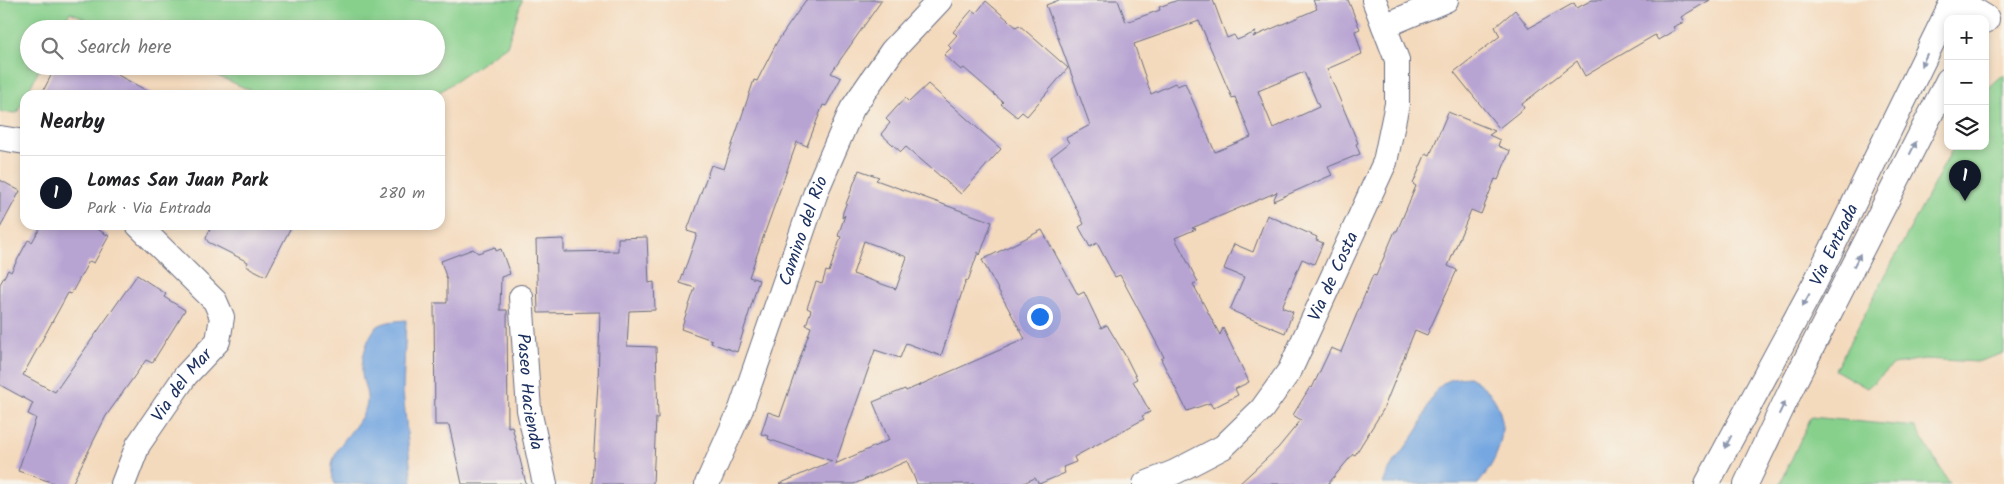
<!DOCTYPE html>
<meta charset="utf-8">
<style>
:root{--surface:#fff;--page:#f2f2f2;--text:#202124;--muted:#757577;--line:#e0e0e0;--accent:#111827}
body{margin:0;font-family:Kalam,sans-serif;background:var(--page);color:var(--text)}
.controls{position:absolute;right:15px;top:15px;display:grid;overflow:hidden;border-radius:10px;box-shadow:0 2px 8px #0003}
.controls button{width:45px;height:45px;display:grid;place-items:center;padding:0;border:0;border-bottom:1px solid var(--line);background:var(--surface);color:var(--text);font:25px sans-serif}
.you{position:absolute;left:1039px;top:316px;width:18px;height:18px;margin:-12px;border:4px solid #fff;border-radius:50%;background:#1a73e8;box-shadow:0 0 0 8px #1a73e833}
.badge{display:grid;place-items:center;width:32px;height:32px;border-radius:50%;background:var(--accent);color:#fff;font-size:16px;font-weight:700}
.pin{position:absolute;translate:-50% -41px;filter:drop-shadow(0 1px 2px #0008)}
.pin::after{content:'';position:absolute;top:26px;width:18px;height:15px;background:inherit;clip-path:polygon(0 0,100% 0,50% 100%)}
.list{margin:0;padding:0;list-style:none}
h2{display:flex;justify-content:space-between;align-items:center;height:65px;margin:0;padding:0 20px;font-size:21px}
h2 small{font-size:16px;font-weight:400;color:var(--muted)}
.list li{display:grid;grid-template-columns:32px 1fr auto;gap:15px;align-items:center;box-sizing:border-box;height:75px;padding:0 20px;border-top:1px solid var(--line)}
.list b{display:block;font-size:19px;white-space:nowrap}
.list p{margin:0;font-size:16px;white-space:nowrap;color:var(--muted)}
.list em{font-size:16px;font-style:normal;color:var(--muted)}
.icon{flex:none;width:28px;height:28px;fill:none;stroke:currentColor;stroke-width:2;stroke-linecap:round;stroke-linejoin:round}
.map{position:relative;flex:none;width:2004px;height:484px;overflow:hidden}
.search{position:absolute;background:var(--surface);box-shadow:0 2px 8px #0003;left:20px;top:20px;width:425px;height:55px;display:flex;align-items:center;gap:12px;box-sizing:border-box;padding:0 18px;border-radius:28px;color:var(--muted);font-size:19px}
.panel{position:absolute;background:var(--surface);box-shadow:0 2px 8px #0003;left:20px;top:90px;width:425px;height:140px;border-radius:15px}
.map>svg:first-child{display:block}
.green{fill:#87d08c;stroke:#518075}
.water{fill:#76a7e1;stroke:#486ba0}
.building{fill:#b8a4d3;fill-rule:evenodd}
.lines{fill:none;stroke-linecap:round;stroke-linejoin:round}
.minor-casing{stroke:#676b7f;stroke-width:26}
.major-casing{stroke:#676b7f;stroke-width:30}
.minor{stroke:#fff;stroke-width:24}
.major{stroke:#fff;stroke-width:28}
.oneway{fill:#8d97ae}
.labels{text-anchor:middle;stroke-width:5;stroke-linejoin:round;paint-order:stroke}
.street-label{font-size:18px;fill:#1b2f5e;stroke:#f7f3e8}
</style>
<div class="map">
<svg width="2004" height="484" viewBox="0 0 2004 484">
<rect width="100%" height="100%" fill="#f7f3e8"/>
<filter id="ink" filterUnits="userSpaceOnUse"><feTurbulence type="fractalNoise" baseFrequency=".02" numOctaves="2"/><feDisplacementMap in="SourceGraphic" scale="10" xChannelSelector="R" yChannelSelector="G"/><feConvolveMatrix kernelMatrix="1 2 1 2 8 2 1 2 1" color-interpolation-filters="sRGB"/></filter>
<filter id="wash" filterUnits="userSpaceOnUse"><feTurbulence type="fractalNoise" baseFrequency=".0096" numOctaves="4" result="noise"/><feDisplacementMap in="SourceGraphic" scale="20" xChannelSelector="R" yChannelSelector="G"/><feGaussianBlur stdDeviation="1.12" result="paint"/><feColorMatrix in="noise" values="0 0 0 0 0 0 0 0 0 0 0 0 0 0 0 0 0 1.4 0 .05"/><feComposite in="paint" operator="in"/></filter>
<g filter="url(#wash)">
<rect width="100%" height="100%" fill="#f4dabd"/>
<!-- green -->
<g class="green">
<path d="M0 0H522L507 46 435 95H261L195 66H436V29H108L70 12 61 29H29V66H41L17 113 0 112Z"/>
<path d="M2004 74V353L1977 362 1924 359 1894 364 1867 388 1835 370 1954 146H1985V91Z"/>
<path d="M1811 417 1915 427 1950 484H1780Z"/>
</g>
<!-- water -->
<g class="water">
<path d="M406 320 403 391 412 484H335C321 451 357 434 366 407 370 395 363 385 362 374 361 360 366 341 374 330 380 321 397 321 406 320Z"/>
<path d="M1469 377C1515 401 1508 449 1478 484H1383C1390 462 1407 448 1419 428 1427 413 1428 395 1443 384 1450 378 1460 378 1469 377Z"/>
</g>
<g id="blocks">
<!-- building -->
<g class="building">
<path d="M806 0H882L831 73 841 78 826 106 823 105 807 146 797 142 749 277 759 280 737 352 711 343 712 340 681 329 695 288 680 283 697 234 687 231 711 165 724 169 754 80 757 81 777 42Z"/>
<path d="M1059 0H1118L1126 22 1160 10 1159 7 1178 0H1213L1227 38 1234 35 1237 40 1256 32 1253 37 1317 9 1313 0H1348L1360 29 1355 31 1362 54 1327 69 1358 143 1356 144 1360 154 1328 167 1332 175 1273 201 1277 192 1192 228 1196 229 1175 238 1198 282 1193 284 1220 335 1223 328 1249 382 1235 389 1238 395 1213 408 1210 403 1187 411 1161 359 1164 357 1120 275 1115 277 1097 243 1090 247 1079 227 1084 224 1051 157 1069 143 1066 138 1090 125 1046 5ZM1199 21 1232 98 1235 97 1251 137 1215 152 1185 83 1177 86 1175 83 1151 94 1134 44ZM1304 72 1319 107 1273 128 1258 91Z"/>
<path d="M1592 0H1710L1681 17 1684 22 1673 27 1675 30 1658 40 1655 35 1585 76 1577 61 1522 104 1524 108 1499 128 1454 72 1500 36 1495 27 1515 10 1529 28 1574 3 1577 8Z"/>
<path d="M986 1 1016 27 1019 25 1068 68 1027 116 1022 112 1017 117 1001 104 1003 102 964 68 961 70 944 55 951 48 948 45 957 35 953 32 972 10 976 13Z"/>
<path d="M56 66H101L155 95H41Z"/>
<path d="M928 84 1001 149 961 194 906 147 901 152 881 134 890 123 886 119 905 98 909 102Z"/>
<path d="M1448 112 1495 131 1489 135 1500 140 1498 146 1510 151 1498 180 1495 179 1481 214 1471 210 1448 266 1457 270 1427 335 1415 330 1383 410 1355 455 1353 454 1328 484H1239L1278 448 1301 420 1293 415 1310 387 1312 388 1331 348 1341 352 1373 275 1376 276 1395 231H1397L1416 186 1413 184 1426 153 1430 155Z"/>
<path d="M859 170 879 177 876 180 992 222 980 255 978 252 968 281 966 280 941 356 906 343 900 358 875 350 835 464 889 440 873 402 905 389 906 391 1025 339 982 260 1042 230 1078 295 1084 292 1101 328 1107 325 1126 357 1137 379 1133 381 1150 412 1142 416 1144 419 1074 457 1076 462 1063 467 1065 473 1039 484 1035 478 1021 484H917L907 461 854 484H779L832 461 768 439 769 436 761 434 768 412 780 416 811 327 806 325 811 310 807 308 816 282 822 284 826 271 829 272 841 237 838 236 845 215 842 218 843 212ZM864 241 907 257 896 289 853 274Z"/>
<path d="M0 180 20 191 0 228Z"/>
<path d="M1267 215 1317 237 1316 240 1323 243 1314 264 1302 259 1282 307 1293 312 1285 333 1230 310 1244 277 1224 269 1234 244 1253 252Z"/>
<path d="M42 225H90L109 236 94 263 89 261 71 294 68 293 23 375 55 392 137 275 166 294 164 297 185 310 152 363 146 360 106 416 72 484H57L18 471 36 418 28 414 33 403 0 385V284L8 270 11 272 28 240 32 242Z"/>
<path d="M212 225H292L266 276 246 266 248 262 208 242 206 238Z"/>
<path d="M647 237 649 283 654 282 655 310 629 311 627 346 656 347 658 418H656L653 484H592L598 382 600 312 538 313 536 240 564 239V252L618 251V238Z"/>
<path d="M495 247 496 251 501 249 510 274 501 277 500 310H507L508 427 512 426 526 484H462L449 425H435L434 303H447V280L441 261 473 249 478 253Z"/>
</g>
</g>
</g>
<g filter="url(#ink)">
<use href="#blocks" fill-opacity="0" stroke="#676b7f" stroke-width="1"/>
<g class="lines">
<defs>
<g id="minor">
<path d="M1384 26 1446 0"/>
<path d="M0 138 25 142"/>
<path id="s1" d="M521 297 529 410 545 484"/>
<path id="s2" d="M123 484 138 445 186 375 218 341 222 317 215 301 138 225"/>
<path id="s3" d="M707 484 741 409 817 189 852 109 892 51 940 0"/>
<path id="s4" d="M1145 484 1175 472 1223 447 1262 409 1290 370 1385 162 1397 104V60L1374 0"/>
<path id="s5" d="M1707 484 1815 283 1953 0"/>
<path d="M1746 484 1795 381 1948 80"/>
</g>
<path id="major" d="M1954 0 1985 19"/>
</defs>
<!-- minor casing -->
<use href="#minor" class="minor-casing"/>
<!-- major casing -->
<use href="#major" class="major-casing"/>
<!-- minor -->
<use href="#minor" class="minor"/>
<!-- major -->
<use href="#major" class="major"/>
</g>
<!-- one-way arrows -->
<defs><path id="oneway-solid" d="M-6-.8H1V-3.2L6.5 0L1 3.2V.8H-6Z" transform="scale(1.25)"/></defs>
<g class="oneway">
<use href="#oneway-solid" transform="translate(1924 60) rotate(116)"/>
<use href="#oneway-solid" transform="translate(1913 148) rotate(-63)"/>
<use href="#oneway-solid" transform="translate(1857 260) rotate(-63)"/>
<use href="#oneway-solid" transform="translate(1806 300) rotate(119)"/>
<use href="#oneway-solid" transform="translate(1782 408) rotate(-64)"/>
<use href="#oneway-solid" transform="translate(1728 442) rotate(118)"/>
</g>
</g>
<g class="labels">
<!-- street labels -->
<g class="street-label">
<text dy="6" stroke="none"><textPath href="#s3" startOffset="271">Camino del Rio</textPath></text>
<text dy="6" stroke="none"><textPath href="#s5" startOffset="271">Via Entrada</textPath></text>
<text dy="6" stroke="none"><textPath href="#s4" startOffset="292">Via de Costa</textPath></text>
<text dy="6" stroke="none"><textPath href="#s2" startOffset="116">Via del Mar</textPath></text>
<text dy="6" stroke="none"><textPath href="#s1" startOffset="95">Paseo Hacienda</textPath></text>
</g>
</g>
</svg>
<div class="controls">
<button>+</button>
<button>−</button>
<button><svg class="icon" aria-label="layers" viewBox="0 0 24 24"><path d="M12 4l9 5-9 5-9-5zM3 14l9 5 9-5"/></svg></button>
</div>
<div class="you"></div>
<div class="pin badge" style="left:1965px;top:201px">1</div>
<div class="search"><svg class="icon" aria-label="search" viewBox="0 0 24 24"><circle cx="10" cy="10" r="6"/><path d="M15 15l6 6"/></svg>Search here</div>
<section class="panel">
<h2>Nearby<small></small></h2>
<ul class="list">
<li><span class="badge">1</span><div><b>Lomas San Juan Park</b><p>Park · Via Entrada</p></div><em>280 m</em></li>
</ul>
</section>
</div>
